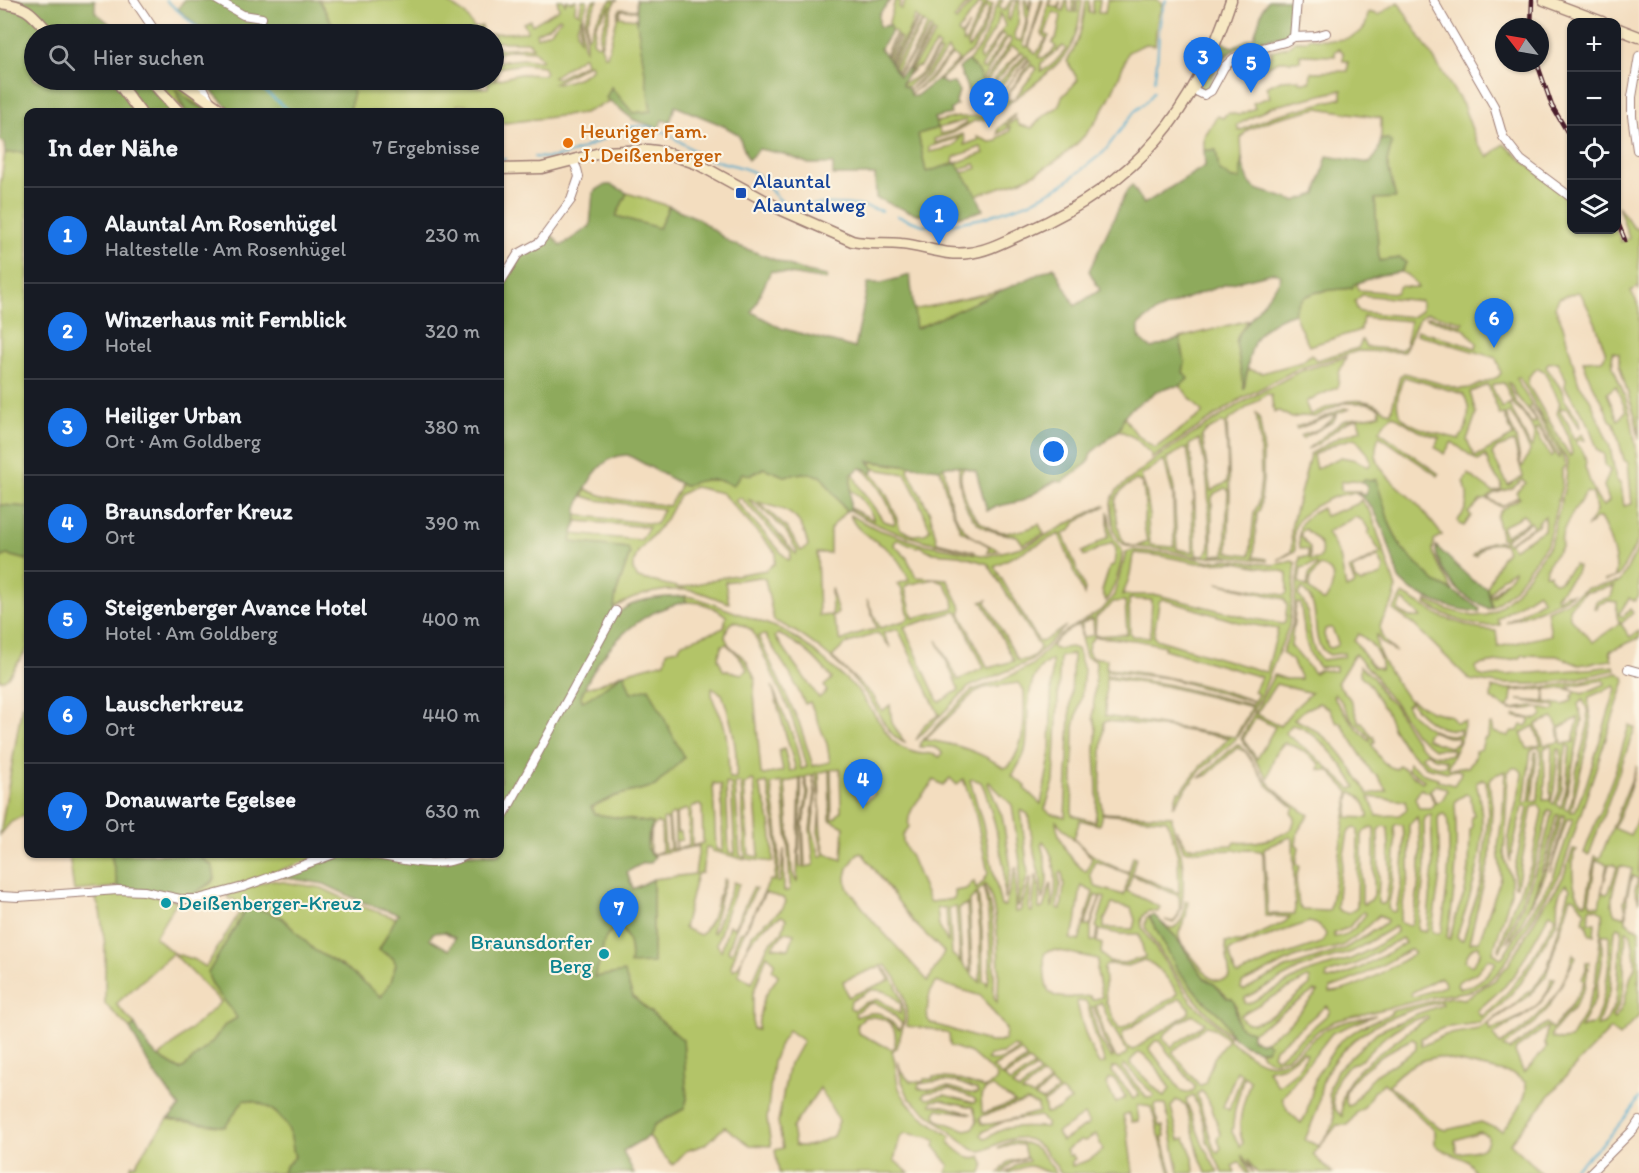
<!DOCTYPE html>
<html lang="de">
<meta charset="utf-8">
<style>
:root{--surface:#171b24;--page:#20242c;--text:#f1f3f6;--muted:#9ea1a6;--line:#363941;--accent:#1a73e8}
body{margin:0;font-family:Itim,sans-serif;background:var(--page);color:var(--text)}
.controls{position:absolute;right:18px;top:18px;display:grid;overflow:hidden;border-radius:12px;box-shadow:0 2px 4px #0004}
.controls button{width:54px;height:54px;display:grid;place-items:center;padding:0;border:0;border-bottom:2px solid var(--line);background:var(--surface);color:var(--text);font:30px sans-serif}
.compass{position:absolute;left:1495px;top:18px;width:54px;height:54px;border-radius:50%;background:var(--surface);box-shadow:0 2px 4px #0004;rotate:301deg}
.you{position:absolute;left:1054px;top:452px;width:21px;height:21px;margin:-15px;border:4px solid #fff;border-radius:50%;background:#1a73e8;box-shadow:0 0 0 9px #1a73e833}
.badge{display:grid;place-items:center;width:39px;height:39px;border-radius:50%;background:var(--accent);color:#fff;font-size:20px;font-weight:700}
.pin{position:absolute;translate:-50% -50px;filter:drop-shadow(0 2px 3px #0008)}
.pin::after{content:'';position:absolute;top:32px;width:21px;height:18px;background:inherit;clip-path:polygon(0 0,100% 0,50% 100%)}
.list{margin:0;padding:0;list-style:none}
h2{display:flex;justify-content:space-between;align-items:center;height:78px;margin:0;padding:0 24px;font-size:26px}
h2 small{font-size:20px;font-weight:400;color:var(--muted)}
.list li{display:grid;grid-template-columns:39px 1fr auto;gap:18px;align-items:center;box-sizing:border-box;height:96px;padding:0 24px;border-top:2px solid var(--line)}
.list b{display:block;font-size:22px;white-space:nowrap}
.list p{margin:0;font-size:20px;white-space:nowrap;color:var(--muted)}
.list em{font-size:20px;font-style:normal;color:var(--muted)}
.icon{flex:none;width:33px;height:33px;fill:none;stroke:currentColor;stroke-width:2;stroke-linecap:round;stroke-linejoin:round}
.map{position:relative;flex:none;width:1639px;height:1173px;overflow:hidden}
.search{position:absolute;background:var(--surface);box-shadow:0 2px 4px #0004;left:24px;top:24px;width:480px;height:66px;display:flex;align-items:center;gap:15px;box-sizing:border-box;padding:0 21px;border-radius:33px;color:var(--muted);font-size:22px}
.panel{position:absolute;background:var(--surface);box-shadow:0 2px 4px #0004;left:24px;top:108px;width:480px;height:750px;border-radius:12px}
.map>svg:first-child{display:block}
.green{fill:#b3c467;stroke:#7e7249;stroke-width:1.5;fill-rule:evenodd}
.forest{fill:#8eaa5c;stroke:#6c6444;stroke-width:1.5;fill-rule:evenodd}
.lines{fill:none;stroke-linecap:round;stroke-linejoin:round}
.stream{stroke:#4da9cb;stroke-width:2}
.street-casing{stroke:#9e7e75;stroke-width:10}
.secondary-casing{stroke:#9e7e75;stroke-width:13}
.street{stroke:#fff;stroke-width:8}
.secondary{stroke:#f7e8c3;stroke-width:10}
.rail-casing{stroke:#4a1f2b;stroke-width:4.5}
.rail{stroke:#fcf5e5;stroke-width:2;stroke-dasharray:7;stroke-linecap:butt}
.food-dot{fill:#e8710a;stroke:#fcf5e5;stroke-width:2}
.transit-dot{fill:#1a4fb4;stroke:#fcf5e5;stroke-width:2}
.culture-dot{fill:#0f9aa8;stroke:#fcf5e5;stroke-width:2}
.labels{text-anchor:middle;stroke-width:4.5;stroke-linejoin:round;paint-order:stroke}
.food-label{font-size:21px;fill:#c56008;stroke:#fcf5e5;text-anchor:start}
.transit-label{font-size:21px;fill:#164399;stroke:#fcf5e5;text-anchor:start}
.culture-label{font-size:21px;fill:#0d838f;stroke:#fcf5e5;text-anchor:start}
</style>
<div class="map">
<svg width="1639" height="1173" viewBox="0 0 1639 1173">
<rect width="100%" height="100%" fill="#fcf5e5"/>
<filter id="ink" filterUnits="userSpaceOnUse"><feTurbulence type="fractalNoise" baseFrequency=".0167" numOctaves="2"/><feDisplacementMap in="SourceGraphic" scale="12" xChannelSelector="R" yChannelSelector="G"/><feConvolveMatrix kernelMatrix="1 2 1 2 8 2 1 2 1" color-interpolation-filters="sRGB"/></filter>
<filter id="wash" filterUnits="userSpaceOnUse"><feTurbulence type="fractalNoise" baseFrequency=".008" numOctaves="4" result="noise"/><feDisplacementMap in="SourceGraphic" scale="24" xChannelSelector="R" yChannelSelector="G"/><feGaussianBlur stdDeviation="1.35" result="paint"/><feColorMatrix in="noise" values="0 0 0 0 0 0 0 0 0 0 0 0 0 0 0 0 0 1.4 0 .05"/><feComposite in="paint" operator="in"/></filter>
<g filter="url(#wash)">
<rect width="100%" height="100%" fill="#f3ddbf"/>
<!-- green -->
<g class="green">
<path d="M319 0H444L466 15 474 28 482 26V33L484 34 527 32V28L523 23 530 20 532 25 559 9 557 0H563L565 4 567 0 571 2 576 0 575 11 579 14 582 0H587C588 14 570 24 580 40V26L583 15 582 31 584 48 586 50 585 20 593 1 598 0 587 21V36L589 37 596 20 611 0H618L615 1 601 46 605 56H607L619 11 621 9 636 10V11L621 10 619 17 637 19 651 111 633 113 606 98 610 101 584 113 505 123 500 122V112L487 107 457 105 459 112H350L353 90 351 80H452L453 86 488 88V80H494V62L524 59 541 61 542 59 534 51 511 50 494 54V49L533 47 529 42H494V34H348L336 30ZM611 5 600 35V44L597 45 593 41 596 24ZM559 18 561 19 551 31 537 37 536 33 550 26ZM584 56 586 64 558 78 553 77ZM523 64 543 66 546 73 544 75 519 74 496 80 498 68ZM590 64 592 68C584 78 570 80 558 84L554 83Z"/>
<path d="M895 0H901L899 7 901 9 906 0H963V3L971 0 954 19 956 21 974 0H986V2L993 4 982 34 973 49 940 80 938 79 959 60 952 55 929 81 911 93 931 76 951 54 948 49 928 75 908 91 925 74 941 52 938 51 924 72 907 87H903V82C920 81 930 59 939 47L936 44 920 66 916 67 905 78 935 34 933 32 909 69 908 68 932 29 930 27 915 52 898 74 897 73 912 54 927 25 923 22 896 71 893 68 922 21 919 19 892 66 891 63 918 18 915 16 908 33 890 61 901 38 899 37 889 59 887 58 898 36 896 35 886 56 885 55 896 33 894 31 891 32 889 22ZM980 2 983 5 966 42 964 43 962 38 969 25 961 36 958 32ZM986 5 989 9C984 22 979 39 968 48L967 45Z"/>
<path d="M999 0H1003L999 7 1004 11 1011 0H1014L1010 6 1007 19 1009 21 1017 2 1015 0H1020L1018 24 1014 34 1015 39 1021 41 1026 22 1024 0H1026L1029 10 1030 0H1032L1023 44 1026 47 1028 46 1041 0H1043L1029 47 1036 54 1046 39 1042 34 1049 0H1051L1050 5 1058 8 1060 0V10L1064 11 1065 0H1067L1069 11 1073 12 1072 0H1075V12H1077V0H1082C1080 14 1079 29 1073 42 1063 66 1022 93 1001 109L994 112 996 98C979 86 984 73 968 61L981 45ZM1053 12 1061 15 1057 36 1052 43 1056 47C1052 52 1044 60 1038 57L1049 36 1045 34ZM1000 13 1005 26 981 61 979 55 997 25ZM1001 34H1004L1005 37 985 69H982V66ZM1007 38H1010L1011 42 985 80 983 78ZM1063 46 1066 49C1059 58 1051 68 1041 71V63ZM1011 47H1013L1019 50V53L997 75 989 88 986 87 985 84ZM1021 53H1023L1024 56 994 88V83ZM1027 56 1028 59 999 97 996 94 997 90ZM1029 60 1031 62 999 106C998 91 1020 72 1029 60ZM1032 65 1037 69 1014 99 1006 100 1008 94Z"/>
<path d="M1086 0H1089V13H1093V0H1100L1098 13H1105L1107 0H1158L1162 4 1157 22 1155 45 1145 44 1128 52C1108 112 1085 150 1026 178 1010 185 993 189 977 195L962 173 977 168 975 164 960 169 955 163 926 173 918 134 938 128 936 122 958 117 987 116V119L974 121 953 133 934 139 935 143 963 134 965 141 964 145 978 140 977 137 990 142 998 141V138L1010 131V127L998 134V129L1015 114V116L1006 125 1007 126 1016 119 1019 125 1032 128 1042 117 1058 107 1062 97 1078 80 1067 61C1080 42 1083 23 1086 0ZM966 120 967 123 952 131 940 134 939 128ZM961 137 952 147 929 152V147ZM981 147 984 153 956 163 953 162 954 157Z"/>
<path d="M1398 2 1463 105 1477 143 1488 157 1504 144 1571 202 1572 230H1616L1621 242 1629 238 1618 206 1634 228 1639 229V290L1637 287 1631 291 1639 306V440L1635 416 1619 365V353L1612 352 1613 367 1626 399 1631 417 1639 466V539L1619 576 1604 581 1614 578C1621 567 1607 529 1600 518H1596L1587 528 1596 511 1593 494 1586 492C1578 507 1558 529 1562 546 1555 555 1546 563 1545 574H1550V578L1554 582 1560 581 1574 565 1578 567 1576 573 1556 597 1558 599 1565 594H1572C1552 607 1528 613 1506 623L1543 600 1538 592 1497 619 1500 625C1479 631 1443 615 1426 604L1427 601 1449 610 1473 616 1487 615 1495 611 1515 593 1550 545 1565 486 1568 462 1519 377 1516 378C1527 403 1562 439 1565 466L1562 469V485L1547 544 1513 590 1492 608 1487 588 1501 558 1507 551 1504 544C1489 542 1484 544 1476 556H1473C1483 545 1487 540 1503 542L1504 539 1501 538C1501 530 1497 524 1497 518 1498 508 1513 504 1520 498L1518 497 1501 507 1487 499 1480 501 1468 513 1471 516 1464 526 1459 524 1458 520C1469 508 1469 496 1464 481L1468 474 1493 492 1501 490 1502 484 1491 471 1486 456 1478 461 1452 442 1444 454 1435 447 1440 438 1419 431 1393 415 1386 421 1379 431 1439 474 1438 476 1379 436C1365 468 1399 485 1418 505 1426 514 1434 525 1442 535L1434 541 1433 551 1437 562 1453 591 1435 582 1402 549 1369 481 1364 480 1362 482 1353 480 1341 482V491H1360V493C1355 493 1351 493 1346 494 1331 496 1299 512 1295 527 1292 535 1296 543 1295 551L1278 560 1291 552C1293 543 1290 533 1292 523 1298 500 1305 478 1310 454L1339 437 1361 430 1358 419C1337 422 1325 444 1307 449L1343 421C1355 416 1368 419 1380 414L1379 408 1367 403H1343L1315 417 1301 416 1292 418 1279 411 1274 412 1271 395 1267 394 1229 420 1227 423 1230 493 1228 552 1250 555 1254 513 1258 504 1261 480 1260 442 1256 413 1259 416 1263 442V480L1260 509 1257 514 1254 557 1267 559V561L1228 556 1197 557 1169 550 1126 546 1119 540 1114 531 1111 503 1113 497 1117 490 1159 456 1243 402 1298 372 1346 357 1339 373 1338 387 1307 401 1306 404 1310 415C1330 406 1347 397 1369 402 1378 404 1382 411 1391 412L1400 376 1404 373 1459 389 1471 388 1498 377 1501 373 1496 358 1416 334 1417 330 1476 348 1477 343 1463 328 1425 318 1431 317 1462 325 1463 322 1428 313C1412 319 1413 340 1403 352L1358 351 1297 369 1241 399 1152 458V455L1135 438 1119 430 1124 417 1137 435 1155 448 1203 413 1180 386 1188 379 1183 372 1185 363 1180 338 1249 320 1238 335 1244 386 1248 369 1262 373 1302 362 1311 354 1316 360 1358 348 1362 340 1366 347 1400 350 1406 345 1410 321 1363 317 1361 330 1309 346C1304 336 1298 325 1295 315 1288 290 1336 290 1352 288L1353 284 1359 282 1357 286 1359 290 1396 293 1400 286 1418 288C1414 279 1409 275 1401 272L1406 263 1400 258 1379 261 1375 198H1395L1387 162 1391 144 1387 139 1381 140V118L1318 108 1274 119 1247 130 1241 138 1242 157 1240 180 1232 179 1219 170 1216 150H1204V137L1217 116 1223 118 1225 115 1229 113 1239 115 1255 108 1253 103 1270 97 1266 87 1281 80 1299 79V82H1310L1311 72 1348 71V61H1343V52L1339 49 1335 51V56L1300 55V61H1279L1260 70 1255 61 1272 56 1271 51 1287 47 1295 41H1306L1309 38C1325 40 1355 44 1365 26 1367 22 1367 16 1369 12L1379 15ZM1342 90V98L1273 116 1239 131 1237 125 1271 107ZM1578 292 1581 294 1595 322 1606 354 1602 360 1583 361 1592 385 1601 399 1610 420 1614 423 1624 460 1628 463 1632 504 1624 506 1621 485 1616 479 1610 447 1590 399 1579 384 1563 326 1555 307 1559 298ZM1362 295 1421 301V310L1413 317 1360 312 1357 309 1355 301ZM1557 362 1566 380 1565 387 1588 423 1598 451 1604 454 1605 465 1610 471 1604 486 1609 501 1604 506C1595 501 1589 478 1585 467 1588 457 1582 449 1576 443L1578 440H1585L1582 434 1575 439 1573 438 1569 425 1560 411 1561 408 1567 409 1580 428 1579 420 1564 399 1562 390 1546 367 1548 363ZM1538 368 1544 371 1560 403 1557 413 1567 434 1572 453 1570 456 1528 385 1529 376ZM1404 377 1463 394C1472 406 1469 428 1459 439 1444 435 1401 427 1398 409 1396 399 1400 386 1404 377ZM1504 383 1512 401 1502 408 1492 387 1493 384ZM1508 383 1511 384 1515 394 1535 419V423L1531 422 1516 403ZM1488 385 1500 415 1504 414 1513 436 1475 457 1467 440 1476 414 1470 392ZM1616 386 1626 411 1618 420 1607 393ZM1512 403C1523 413 1541 431 1532 447L1530 446 1518 421 1509 405ZM1531 404 1560 455 1559 458 1529 408ZM1509 412 1517 423 1530 451 1523 466H1521L1516 438 1506 414ZM1221 423 1225 424C1227 444 1229 463 1227 482L1211 491 1202 436 1205 432ZM1537 428 1542 432 1554 454 1551 457 1535 430ZM1355 438 1368 454 1371 463 1368 467 1356 460 1341 457 1316 469 1313 455 1337 443ZM1199 439C1209 473 1209 508 1210 543L1209 549 1203 556 1196 555C1195 518 1196 482 1189 445ZM1514 442 1523 477 1508 485 1492 454 1497 448ZM1187 447 1194 499 1192 504 1193 552 1177 549 1174 489 1167 458ZM1164 460 1173 495 1174 547 1150 545 1148 520 1150 516 1146 490 1141 476ZM1136 480 1142 483C1145 494 1146 506 1144 517 1143 525 1146 535 1147 542 1123 555 1119 536 1117 517 1116 511 1114 505 1116 499 1119 490 1129 485 1136 480ZM1523 480 1526 483 1516 492 1518 496C1504 507 1502 508 1488 498L1493 494 1512 488ZM1225 488 1228 490 1225 554 1212 555V497L1215 493ZM1523 515 1528 520 1527 523 1505 536 1502 529 1503 526ZM1545 516 1544 530 1513 549 1509 543 1539 524 1538 522ZM1531 522 1533 527 1508 543 1506 542V538ZM1514 570V572L1492 599 1506 581 1491 596 1490 593 1502 578Z"/>
<path d="M1293 33 1291 35C1268 40 1234 43 1220 63 1214 71 1212 81 1208 89L1202 90 1199 88 1205 76H1210C1215 70 1218 61 1224 56 1242 41 1271 38 1293 33Z"/>
<path d="M156 80H171L210 111C198 108 189 96 177 96L185 112Z"/>
<path d="M23 152 28 161V507L0 505V187L5 153Z"/>
<path d="M627 193 669 206 659 229 616 216Z"/>
<path d="M1006 289 915 329 913 310Z"/>
<path d="M1344 408 1349 409 1338 413 1333 422 1302 439 1300 436C1314 432 1329 426 1336 414L1297 429 1296 427 1315 421Z"/>
<path d="M868 461 894 465H910L908 470 930 513 937 542 976 552C932 543 888 535 850 510V508L874 520C871 511 859 494 850 490L851 475 854 471C853 483 877 509 883 521L894 524 895 522C890 504 875 478 860 468 880 471 895 511 900 529L913 535 925 534 930 529 918 499 905 474 874 469Z"/>
<path d="M944 466C947 486 950 517 967 532 976 540 989 545 999 550L987 553 989 546 960 530 948 500 940 469Z"/>
<path d="M959 466 965 468 962 470C959 478 962 485 964 493 974 531 1005 541 1039 524L1044 534 1023 544 1017 536C989 532 972 528 963 498 960 487 958 477 959 466Z"/>
<path d="M764 468 784 476 803 473 821 476 846 511 830 529V553H817L819 616 832 615 831 588 838 613 832 616 841 641 862 632 877 629 867 600 880 628 907 620 909 616 901 587 897 584 909 580C904 568 897 556 886 548 872 538 856 532 850 515L877 529 918 543 987 556 1025 546 1104 505 1105 506 1076 522 1071 530 1063 534 1085 589 1084 595 1059 534 994 566 1038 640 1042 642 1066 626 1031 661 969 687 916 740 925 724 939 715 898 629 883 633 891 648 878 633 846 644 832 657 873 696 882 711 890 705 892 723 905 743C885 735 878 708 865 693 846 668 803 632 774 621L765 579 759 577 725 582 729 603C719 600 709 595 698 592 670 586 636 593 613 609L616 594 630 553 571 542 572 534 641 540 649 527 577 521 575 515 656 524 663 509 596 500 583 496 586 489C610 502 641 501 669 506L679 488V483L684 486C704 477 714 480 734 482L742 473 751 475ZM694 487 722 493 776 553 775 563 766 570 724 577 681 588 638 578 633 570V564L638 552 665 521 679 495ZM741 498 791 552 790 559 788 560 735 500ZM749 500 753 501 785 530 797 551 796 554ZM758 502C787 511 801 511 808 546L801 551 787 528ZM899 540 916 547 920 546 933 553 959 555 988 564 1040 647C1037 655 1027 662 1018 660L986 602 987 600 981 602 984 604 1014 661 988 668 960 613 962 609 947 579 916 577 907 558 894 545 895 541ZM934 579 944 583 953 599 954 608 913 618 905 588 907 585ZM957 611 984 668 958 680 937 640 959 690 940 702 938 701 904 627Z"/>
<path d="M1361 500 1371 513 1396 588C1394 619 1361 623 1396 652L1382 643 1376 635C1375 657 1397 682 1409 701L1411 700 1431 711 1451 716 1455 722 1465 721 1460 741 1448 766 1449 769 1468 767 1475 757V751L1481 749 1484 739 1488 737 1489 725 1491 724 1493 732 1508 736 1512 731H1518L1521 725 1526 726 1529 722V719L1514 717 1515 715C1523 716 1529 719 1537 719L1542 715 1540 708 1510 710 1491 699 1492 688C1535 692 1576 682 1618 673L1624 677 1625 681 1561 873 1499 972 1486 983 1470 991 1433 997 1335 1021 1319 1030 1286 1058 1272 1061 1262 1056 1259 1050 1264 1051 1268 1045 1265 1041 1288 1025 1318 992 1314 991 1252 1033 1250 1030H1242L1238 1025 1236 1005 1214 984 1205 979 1175 936 1162 923 1167 927 1173 928C1184 922 1184 912 1185 901H1188L1186 918 1179 932V937L1181 943 1209 977C1216 981 1224 982 1230 977L1225 942H1243L1285 922 1290 917 1265 916 1263 854 1261 851 1250 850 1184 851 1176 829 1187 847 1233 845 1235 842C1254 844 1277 840 1292 828L1295 818 1291 813 1294 808 1267 785 1245 751 1237 748 1207 775 1199 778 1237 744C1248 749 1253 765 1261 774 1274 791 1291 804 1309 815L1298 831 1296 845 1299 847 1296 864 1299 866 1296 880 1299 906 1303 910 1328 911 1330 909 1349 792 1329 771 1319 770 1320 764C1309 755 1300 747 1285 743 1274 750 1271 766 1268 779L1241 739 1274 675 1286 679H1301L1292 660 1282 653 1292 626 1300 557H1308V550L1300 548C1297 523 1300 519 1322 508L1325 516 1357 504ZM1355 517 1362 520 1370 530 1368 533 1381 553 1349 569 1355 584 1346 588 1340 556 1327 532ZM1305 529C1315 538 1327 545 1319 559L1310 560V548L1301 536V532ZM1377 557H1379L1384 569 1382 575 1361 583 1355 579 1352 569ZM1315 564 1317 566 1309 574 1307 587 1299 582 1301 568ZM1320 566C1340 570 1333 589 1325 601H1322L1309 589 1310 579ZM1302 588C1305 592 1309 596 1311 600 1320 616 1309 646 1330 655L1344 653V657L1322 660C1303 644 1316 611 1298 595ZM1300 603C1305 624 1302 650 1319 667H1336V671L1319 670 1314 673 1291 646 1296 604ZM1329 628H1332L1338 643V645L1331 648 1328 647 1324 635 1325 629ZM1358 634C1369 639 1383 656 1381 669L1373 667 1354 641ZM1355 654 1376 677 1383 691 1395 703 1415 734 1434 749H1453L1452 754C1419 764 1409 726 1394 705 1391 701 1386 699 1383 695 1379 691 1378 684 1374 679 1370 674 1365 670 1360 666V675L1370 685 1382 706 1386 710 1393 728 1405 747 1426 767 1447 772 1456 770 1461 771 1460 776 1454 785 1438 781V778L1424 774 1409 763 1408 769 1424 780 1422 782 1399 765 1397 769C1385 767 1377 756 1372 744L1375 742 1374 736 1372 737 1362 722H1359L1350 699 1337 683ZM1604 680 1605 684 1582 694 1569 688V686ZM1276 684 1311 693 1292 711 1280 726 1256 714ZM1614 686 1616 689 1586 785 1575 811 1571 812 1591 727C1592 716 1587 707 1589 697ZM1565 688 1576 692 1572 696V700L1564 705 1545 702 1546 689ZM1545 689 1544 702 1518 700 1555 706 1556 707 1553 711 1532 706 1513 709 1507 708 1511 701 1512 691ZM1335 694C1345 703 1346 714 1354 722 1361 729 1367 732 1371 741H1369L1353 724 1333 697ZM1583 700 1587 709 1588 725 1576 772 1572 799 1568 810 1564 808 1582 720 1578 704ZM1411 702C1421 718 1441 733 1460 729V734C1439 739 1416 723 1406 705ZM1319 703 1329 709 1337 723 1340 722 1372 773 1377 775 1387 791 1368 794C1345 758 1335 737 1294 719L1306 709ZM1256 717 1275 727 1257 759 1243 739ZM1553 718 1558 727 1560 742 1544 745 1536 724ZM1578 718C1579 725 1573 730 1574 742L1562 744 1560 727ZM1292 725C1317 729 1344 766 1356 787L1351 789 1315 756 1285 733ZM1534 726 1541 745 1527 748 1521 733ZM1431 731 1447 737H1458V742L1450 747 1436 743 1426 738 1428 733ZM1567 745 1570 747 1566 789 1561 807 1557 805 1562 789 1563 763ZM1552 746 1550 800H1543L1545 782 1544 749 1546 747ZM1537 747 1540 748 1541 752 1538 801 1532 802 1537 752H1535L1529 802 1524 803 1531 750ZM1558 749 1561 750 1559 791 1554 804 1551 802 1554 790ZM1427 753 1435 758 1446 760V765C1436 769 1428 763 1421 756ZM1513 768H1518L1522 772C1521 798 1503 837 1510 860L1522 807 1525 806 1528 808 1514 872 1515 886H1517L1532 807 1539 805 1542 811 1531 865 1513 906 1499 949 1500 951C1521 906 1539 859 1548 810L1552 811C1543 857 1525 900 1507 943 1533 915 1547 851 1556 815H1559L1546 865 1531 904C1548 876 1554 846 1562 815L1565 816 1550 872 1567 819H1573L1553 878 1503 956 1500 958 1493 952 1511 893V877L1506 863 1504 853 1508 772ZM1505 771 1503 810 1498 846 1501 878 1479 941 1469 943 1490 857 1492 806 1489 781 1493 776ZM1483 779 1486 781 1488 814 1482 879 1463 940H1460L1457 936C1474 885 1492 838 1476 783ZM1436 785 1445 788 1447 791 1442 800 1436 803 1430 790ZM1421 789 1430 793 1434 803 1431 808H1419L1415 798ZM1352 792C1362 796 1368 808 1368 818L1347 817 1350 794ZM1466 794 1470 795 1474 816 1471 817 1472 828 1470 829 1469 868 1465 892 1455 918 1450 939 1447 937C1456 893 1458 849 1455 804L1456 800ZM1369 797 1405 801 1407 809 1399 815 1377 816ZM1431 814 1433 867 1427 930 1425 931H1419L1418 928 1425 867 1424 822 1425 818ZM1444 814 1447 816C1452 855 1447 893 1441 932L1438 934 1434 933 1432 930 1440 875 1438 818 1440 815ZM1417 817C1424 852 1419 890 1412 924L1409 926 1401 923 1400 920 1409 873V825ZM1396 824 1403 825C1406 855 1402 882 1396 911L1392 912 1388 908C1394 880 1397 855 1394 827ZM1384 826 1388 827 1390 872 1386 901 1384 904H1379L1378 902 1379 878 1378 830ZM1371 827 1374 828V895L1371 900 1364 904 1362 903V835L1365 830ZM1355 828 1358 830 1357 906C1352 914 1344 915 1337 908L1340 876 1348 833 1351 829ZM1290 837 1293 839 1295 914H1268L1264 848ZM1363 912 1366 914C1357 926 1350 936 1334 937V933L1348 928ZM1379 915 1387 920V922L1344 949 1286 968 1244 990 1241 989 1242 983 1296 957 1342 946 1360 933ZM1309 922C1317 923 1322 927 1326 934L1323 942 1273 959 1238 975 1235 973 1229 951 1232 949ZM1394 927H1396L1397 932 1373 948 1351 959 1303 974 1248 1004 1245 1003V998L1301 968 1352 952ZM1402 938 1405 943C1380 958 1357 972 1329 980L1326 979 1327 974 1356 964ZM1476 946H1479L1480 953 1473 965 1470 966 1465 961C1467 955 1470 948 1476 946ZM1411 949 1414 952V954C1392 966 1354 992 1330 992V988C1359 979 1384 964 1411 949ZM1488 959 1495 961V964C1487 976 1474 988 1459 988L1457 985 1459 981 1476 973ZM1307 978 1310 979V985C1298 995 1248 1042 1240 1015ZM1441 978 1444 981 1445 986 1413 997 1411 995V993L1437 979ZM1326 1006 1330 1011 1328 1014 1280 1056 1276 1057 1273 1054 1275 1049Z"/>
<path d="M1108 511C1110 518 1110 527 1112 534 1114 541 1121 545 1122 551 1123 564 1113 591 1106 601L1102 591 1110 566 1114 565 1116 549 1112 542 1084 556 1082 552 1108 537Z"/>
<path d="M1639 546V597L1634 601 1629 598 1619 614 1623 617 1630 609 1633 613 1621 624 1630 637 1639 631V638L1610 651 1612 660 1579 665 1557 656 1523 655 1520 658 1479 665 1475 668 1479 675 1485 677C1528 672 1571 672 1614 666L1615 670 1569 680 1536 684H1498L1470 680 1413 624 1393 610 1403 594 1442 617 1478 629 1496 631 1498 647 1551 635 1547 610 1568 601 1588 588 1620 582ZM1614 586 1611 597 1596 601 1594 608 1597 609 1598 604 1609 601 1617 602C1617 609 1615 617 1620 623L1593 642 1570 618 1569 608 1584 593ZM1402 601H1404L1421 617C1412 618 1405 617 1398 610Z"/>
<path d="M1132 550 1168 553 1206 561 1228 559 1273 565 1292 561 1296 563 1289 626 1261 696 1236 739 1201 770 1185 790 1173 807 1178 791H1181L1199 768 1229 738 1172 728 1107 721 1104 722C1102 752 1099 783 1102 813L1172 816C1172 830 1178 841 1181 854 1184 868 1186 915 1173 923L1165 920 1173 922C1181 916 1180 905 1179 896L1132 875 1127 891 1160 907 1158 912 1148 911C1141 915 1140 922 1143 930L1191 1001 1229 1037 1228 1039C1251 1056 1270 1077 1297 1053 1307 1045 1316 1036 1326 1029 1341 1021 1360 1019 1376 1015L1332 1033 1282 1098 1288 1111 1301 1123 1306 1115 1316 1076 1339 1042 1361 1027 1391 1014V1011L1450 997 1464 999 1495 980 1509 964 1543 906 1557 888 1564 875 1573 849 1577 850 1574 853C1572 869 1571 888 1582 902L1586 903 1595 856 1600 858 1637 766 1625 804 1614 828 1630 835 1639 815V903L1635 889 1638 879 1632 876 1627 896 1626 922 1639 930V1016L1619 1036 1611 1029 1572 1069 1510 1143 1542 1173H1475C1470 1155 1451 1158 1435 1145V1131L1432 1128 1384 1083 1373 1092 1364 1108 1357 1112 1348 1125H1337L1313 1155 1333 1173H1257L1248 1160 1253 1173 1242 1155 1249 1173H1246L1240 1162 1232 1166 1235 1173H1223L1207 1141 1204 1124 1193 1095 1186 1100 1202 1143 1218 1173H1206L1199 1155 1186 1105 1176 1100 1171 1107 1179 1140 1185 1138 1193 1157 1194 1173H1179L1165 1104H1155L1154 1106 1159 1126H1163L1165 1136 1162 1137 1172 1173H1170L1151 1107 1138 1105 1137 1108 1139 1121 1132 1122 1129 1113 1123 1115 1128 1135 1133 1173H1061C1042 1146 1029 1126 993 1146 985 1150 981 1153 972 1149L909 1098 901 1079 898 1061 901 1072 910 1081 923 1082 924 1079H933V1077L956 1079 984 1088 995 1082 997 1078 995 1074 971 1053 950 1046 949 1034 932 1029 906 1026C909 1006 901 979 885 965L882 967C895 977 905 1003 904 1020 903 1029 899 1039 897 1048L892 1052C897 1062 895 1076 899 1088 908 1110 932 1123 950 1136L949 1143C959 1151 968 1162 981 1156L984 1164 981 1173H946L949 1165 934 1146 936 1141 928 1137 905 1133 900 1137 894 1160 909 1173H779L775 1150 783 1148 778 1122 789 1063 792 1061 803 1041 788 1030 780 1044 773 1062 767 1119 771 1146 750 1145 725 1127 704 1145 686 1151 673 1165 661 1153 649 1136 654 1125 684 1109 687 1100 683 1040 633 997 624 973 594 977C595 972 598 968 599 964 604 949 600 927 623 930L630 944 631 959 653 963V879L695 874 699 846 651 855 647 847 652 823 594 814 591 807 615 796 655 786 684 757 631 693 624 674C613 679 590 700 582 701L581 696 584 688 597 685 624 673 665 662 667 651 678 649 682 643 724 628 726 616C715 607 700 601 686 602L685 596 697 598 783 630 809 647 857 689 891 739C898 746 907 751 917 753 927 756 926 750 940 757L942 753C936 744 928 748 920 747V743L972 690 1002 680 1032 665 1061 634 1103 609 1114 595 1126 553ZM1134 553 1162 556 1197 563 1235 562 1285 572 1287 574V593L1284 595 1217 583 1284 599 1287 605 1285 623 1282 624 1249 618 1158 595H1123C1125 588 1131 575 1131 569 1132 563 1132 559 1134 553ZM1129 599 1152 600 1150 637 1132 636 1130 633ZM1162 599 1238 622 1278 629 1267 671 1265 672 1156 639 1154 636 1159 602ZM1125 601 1127 634 1095 636 1096 617 1108 608 1113 602ZM1093 619 1094 635 1082 638V623ZM735 621 752 630 789 710 801 744 807 767 801 769 795 741 772 686 796 770 790 771 784 749 779 751 783 771 764 775 761 774 754 692 755 679 746 660 729 645 725 637 728 626ZM1080 624 1081 638 1086 657 1096 661 1093 718C1099 728 1095 739 1095 751 1096 774 1099 798 1095 822L1072 815 1074 727 1081 698 1084 670 1077 649 1071 647 1056 649 1052 647C1056 636 1070 630 1080 624ZM778 634C801 644 818 659 832 679L824 686 827 691 819 698 775 637ZM765 635 790 674 805 704 810 702 827 744 830 762 813 766 799 722 758 636ZM1095 637 1135 640 1165 646 1164 649 1261 677 1254 692 1258 694 1254 701C1206 684 1157 673 1106 669L1107 659 1091 657 1088 651 1089 643ZM726 644C735 651 742 658 747 670L742 674 723 670 718 658 722 645ZM1073 654V655L1065 817 1050 813 1045 809 1054 782 1060 657ZM1052 660 1050 757 1041 804 1025 789 1026 786 1012 776C1016 769 1023 759 1025 751 1032 722 1019 675 1052 660ZM1106 671 1168 678 1253 702 1252 705 1166 684 1106 675ZM1106 678 1165 686 1252 707 1235 737 1105 716ZM1018 683 1024 690C1025 717 1026 744 1009 766L1004 768C980 751 953 743 925 740L975 692 984 688ZM712 688 722 694C732 722 738 748 736 778H729C728 760 729 742 724 725 720 711 711 703 712 688ZM859 762 875 794 866 801C850 797 850 783 847 769ZM840 768 841 811 835 818 832 819 831 770ZM829 770 830 820 844 827 842 860 826 854C817 830 821 799 819 773ZM816 773 820 806 818 832 824 855 820 857 812 829 816 793 813 775ZM812 775 815 793 810 829 814 865 805 867 803 825 809 793 805 777ZM801 778H804L807 793 802 824 803 867H800C797 838 803 808 801 778ZM950 778 957 785 963 779 975 811 988 873 983 882 976 889 974 881 966 889 955 891V896L953 899 931 902 929 901 911 857 903 842V835L909 827C905 809 925 794 934 780L943 785ZM800 779 797 883 792 872 785 782ZM973 779 981 782 985 791 994 821 1004 867V900L1011 868 1002 815C998 810 992 791 988 784L989 782 1012 805 1020 863 1017 906H1019L1028 874 1021 810 1028 814 1035 857 1041 881 1042 900C1051 881 1046 863 1041 844L1043 841C1057 857 1058 888 1052 908L1051 883 1043 908 1039 909V886L1036 874 1032 912 1029 911 1031 877 1020 911 1015 912 1016 866 1005 906H1001L983 825 970 780ZM752 780 754 781 759 856 758 857 749 855 744 785ZM782 782 788 844 790 887 788 891H784V849L780 882H777C782 848 776 817 771 784ZM713 783 721 785 723 851 716 849ZM726 783 731 784 735 854 729 852ZM735 783H741L745 857 740 855ZM767 783C774 817 781 847 774 881L770 880 744 931 740 932 732 953 728 951 735 930 756 889 753 888 734 928 729 925 721 951 717 944 727 911 739 884 734 882 714 933 712 931C717 913 719 897 726 880L724 879 712 918 702 934 700 935 684 928 697 874 702 873 706 847 711 848 712 851 739 858 773 862C773 844 772 826 767 808 765 800 761 793 759 785ZM700 805 702 807 703 843 692 846 691 808 692 806ZM686 809 688 811 689 846 677 849 676 841 682 840 681 832H677L676 814ZM673 814 675 816V849H672L669 817ZM1102 814 1167 820 1178 856 1179 893 1132 873 1136 857 1133 856 1129 872C1107 865 1089 856 1074 838L1080 820 1099 825ZM665 819 668 820 670 849 665 850 663 820ZM1056 821 1092 858 1086 872C1070 860 1058 841 1056 821ZM657 823 661 824 662 851 654 854 650 853C650 842 648 830 657 823ZM858 853 863 854 914 923 944 952 928 981 873 921 847 887 846 877 848 868ZM1596 860 1607 864 1599 906 1591 905 1589 901ZM1095 861 1129 874 1124 895 1096 887 1090 875ZM1609 864H1613L1617 867 1609 892 1606 894 1603 893 1602 890ZM1620 866 1632 869 1624 903 1626 910 1625 917 1615 914C1607 900 1616 880 1620 866ZM1062 872 1064 886 1061 909 1057 908 1060 886 1059 873ZM985 884C1000 907 1000 975 997 1002L994 997C994 961 997 920 984 886ZM1567 884 1570 889 1548 966 1540 980 1533 988 1511 1007 1478 1029 1445 1035 1421 1046V1038L1443 1028 1479 1023 1501 1005 1521 983 1557 922C1559 909 1553 895 1567 884ZM1081 886 1093 892 1079 941 1070 939 1076 924ZM983 887C989 906 993 967 987 986V982L983 981 982 931 978 891ZM765 893 783 898 786 902 782 909 753 933 738 967 733 970 731 966 739 943ZM976 894 980 931V982L972 975 969 901ZM1095 895 1100 897 1090 926H1085ZM1101 896 1105 898 1096 927 1098 928 1096 941H1091V926ZM1571 897 1575 898 1585 912 1583 922 1586 923 1589 935H1594L1595 923H1589L1590 908 1597 909 1603 913 1595 985 1585 1013 1570 1039 1561 1040 1552 1038 1551 1034 1575 1006 1585 987 1589 962H1586V969L1582 979 1584 982C1576 1001 1565 1014 1552 1029L1546 1023 1510 1050 1503 1047 1535 1023 1549 1007 1576 957 1573 954C1564 994 1534 1025 1500 1044L1493 1035C1521 1015 1542 1013 1555 978H1551C1548 1008 1515 1020 1490 1030L1488 1024 1529 996 1546 976ZM967 904 970 972 962 963 959 908ZM1112 904 1131 908 1135 920 1133 929 1104 928V921ZM956 907 960 961V962L952 954 949 908ZM937 908H946L948 943 939 926ZM1550 913 1556 917C1535 954 1516 991 1481 1017L1477 1011 1505 986 1517 971ZM782 916 786 919 782 932 768 945 752 983 739 975C740 949 759 927 782 916ZM1618 927 1622 929 1616 1003 1604 1024 1597 1026 1610 991 1615 930ZM1099 930 1120 934H1139L1145 957 1125 963 1109 962 1101 953 1102 944 1097 942ZM1626 931 1630 933C1632 939 1636 959 1635 966 1634 970 1631 974 1630 979 1626 995 1625 1006 1614 1019L1612 1017 1619 1005 1623 992ZM785 932 794 934 789 949 772 947ZM1602 935H1609C1610 966 1607 991 1596 1020L1593 1024 1580 1028 1595 999 1602 963ZM1055 950 1098 959 1097 972 1102 997 1092 1000 1090 996C1046 1000 1045 999 1044 954L1048 951ZM767 955 775 962 772 970 778 975C776 982 771 985 768 991 761 1002 759 1016 758 1029H753V994ZM1144 960C1159 965 1169 981 1178 993 1173 1000 1164 1001 1157 1006 1144 1015 1134 1023 1119 1029L1106 1002 1104 967 1109 964 1128 966ZM881 966 890 980 848 997 843 981ZM936 982 981 996 1006 1029 1005 1039 1000 1042H990L931 1023 928 1020C926 1010 929 988 936 982ZM871 990C885 989 892 994 901 1004L900 1014 879 999 864 1003 854 1010 850 1008 851 1001ZM1180 998 1189 1007V1013L1133 1050C1127 1049 1121 1038 1123 1032ZM1078 1001 1086 1002 1088 1006 1094 1032 1105 1063 1099 1064C1088 1046 1082 1025 1077 1003ZM1101 1002 1110 1023 1127 1051 1126 1054 1119 1059 1116 1058 1105 1036 1096 1005ZM1441 1002 1442 1005 1419 1013 1377 1032 1337 1070 1330 1087 1329 1095 1334 1115V1122L1328 1134 1319 1146 1305 1140C1309 1130 1314 1119 1317 1109 1321 1099 1319 1089 1324 1078 1345 1033 1396 1012 1441 1002ZM873 1003C887 1006 893 1014 902 1024L899 1030C883 1013 880 1008 856 1017L855 1013 866 1005ZM1091 1007H1094L1104 1041 1113 1055 1112 1058 1099 1039ZM1193 1015 1205 1023 1171 1047 1163 1038 1164 1035 1179 1022ZM1427 1016 1428 1019C1414 1025 1404 1035 1393 1043 1366 1063 1338 1078 1342 1116 1326 1106 1334 1080 1346 1068 1351 1064 1358 1063 1362 1059 1375 1047 1385 1034 1401 1026 1409 1021 1418 1019 1427 1016ZM865 1017C887 1015 900 1026 894 1049H891L858 1033 857 1024ZM1206 1026 1214 1028 1227 1039V1041L1214 1058 1205 1083 1200 1086 1173 1053V1051ZM1547 1027 1545 1044 1547 1047 1524 1073 1515 1052 1516 1049ZM1412 1039 1416 1041V1049L1413 1052 1374 1076 1351 1105 1348 1106C1332 1082 1395 1047 1412 1039ZM1155 1041H1159L1195 1087 1194 1090 1187 1093 1182 1092 1149 1048ZM1014 1046 1019 1049C1009 1056 999 1064 987 1060L990 1055 1002 1054ZM1021 1051 1027 1059 1001 1076 993 1067ZM1303 1052 1307 1054 1297 1071 1278 1086 1268 1070 1284 1066ZM1138 1053 1143 1054 1157 1068 1170 1089 1164 1097 1130 1063 1131 1060ZM1437 1057 1513 1074 1525 1082C1531 1096 1511 1120 1502 1131L1481 1122 1446 1130 1439 1128 1389 1085C1400 1070 1418 1060 1437 1057ZM1029 1061 1034 1066 1010 1083 1004 1077ZM1124 1064 1154 1095V1097L1147 1098 1122 1068ZM1113 1067H1116L1130 1082 1139 1095 1133 1099 1126 1088 1112 1072ZM1036 1068 1040 1073 1019 1090 1012 1086ZM1237 1071 1242 1075 1229 1110 1223 1107ZM1042 1075 1050 1081 1033 1096 1022 1092ZM1244 1076 1250 1081C1245 1100 1235 1124 1243 1143L1240 1146 1232 1132 1235 1109ZM1109 1078 1115 1080 1125 1096V1098L1116 1103 1106 1084ZM938 1081 957 1082 977 1090 978 1093C969 1096 958 1088 948 1087 938 1086 927 1092 918 1088L919 1084ZM1051 1083 1058 1090 1043 1101 1035 1097ZM993 1087 1015 1102 984 1113 982 1112 981 1096 986 1089ZM820 1088 839 1121 833 1136C821 1142 807 1149 795 1145L792 1128ZM949 1089 974 1098 976 1101 974 1103 945 1095 927 1099 923 1096 925 1093ZM1061 1091 1071 1100 1059 1109 1046 1113 1044 1103ZM1201 1091C1210 1096 1217 1124 1220 1134L1217 1138 1221 1148 1218 1152 1214 1149 1197 1095ZM941 1100 973 1107 977 1121 973 1128 966 1130 938 1120 935 1114 938 1109 972 1114 944 1106 931 1105 932 1101ZM1026 1101 1038 1105 1039 1112C1027 1114 990 1127 982 1124L980 1119 982 1116ZM1084 1115 1089 1124 1062 1141 1057 1133ZM1040 1116 1046 1123V1127C1023 1126 1005 1124 986 1139L981 1135 982 1132 1005 1121ZM1480 1132 1488 1136C1490 1151 1471 1151 1459 1153L1456 1151 1455 1140ZM1096 1134 1103 1150 1089 1160 1072 1166V1161L1075 1159 1072 1154 1069 1156 1066 1150 1081 1140 1085 1141Z"/>
<path d="M7 555 28 560V648L8 677 4 680H0V558Z"/>
<path d="M22 705 28 706V813L11 822 0 835Z"/>
<path d="M1629 725 1635 728 1589 855 1584 853 1616 769Z"/>
<path d="M69 854H111L118 887 74 891Z"/>
<path d="M198 854H327L208 895 188 897 211 883 213 867Z"/>
<path d="M271 880 322 888 360 906 396 918 379 950 393 958 396 964 391 982 381 997 350 971 314 950 281 917 211 983 229 1004 237 1018 225 1025 212 1042 181 1070 159 1057 221 1002 173 953 116 1004 135 1025 130 1029 105 1004V945L100 911 94 894 144 893 177 901 155 937 173 953 193 959 206 967 241 910V906L233 899H229L227 894Z"/>
<path d="M1149 916 1178 970 1201 998 1222 1017 1231 1035C1195 1005 1169 967 1145 927L1146 918Z"/>
<path d="M244 1100C262 1101 279 1111 288 1128 292 1136 292 1148 295 1157L285 1167 283 1173H128L132 1164 135 1165 148 1144 168 1119 225 1126Z"/>
<path d="M1011 1141C1037 1142 1042 1153 1056 1173 1042 1173 1041 1168 1031 1166 1022 1165 1015 1173 1006 1173L1018 1164 1029 1161 1027 1158C1015 1161 1009 1163 1003 1173H999L1008 1162 1026 1157 1023 1145 1011 1144 999 1149 998 1147Z"/>
</g>
<!-- forest -->
<g class="forest">
<path d="M0 0H95V12L123 34H34V80H146L152 90 173 112H28V161L23 152 5 153 4 144 0 139Z"/>
<path d="M184 0H319L336 30 343 31 348 34H206L178 9Z"/>
<path d="M636 0H891L879 14V27L890 25 891 32 880 49 890 61 899 76 908 68 910 69 902 83 903 86 907 87 912 96H916L938 79 946 84 954 83 959 91 956 102 957 105 950 110 951 114 934 118 938 128 918 134 926 172 956 163 977 195 983 210C939 226 916 215 876 198L875 175H833V164H809L784 154 759 149 748 160 738 134 722 125 675 106 670 122 662 120 659 128 634 120 606 98 611 87 633 113 651 111 637 23Z"/>
<path d="M1268 0H1293V33C1271 38 1242 41 1224 56 1218 61 1215 70 1210 76H1205L1222 42 1232 47 1254 37 1263 8Z"/>
<path d="M968 61C984 73 979 86 996 98L994 112 977 111 976 101H972L959 68Z"/>
<path d="M211 80H351L353 90 350 112H232L205 84Z"/>
<path d="M175 89 194 104 212 112H186Z"/>
<path d="M1387 139 1392 143 1387 162 1396 198 1375 199 1379 261 1400 258 1406 263 1401 272 1381 275 1354 284 1352 288C1331 291 1299 288 1294 313 1249 328 1251 348 1244 389L1236 343 1238 335 1279 282 1281 276 1276 272 1224 285 1190 297 1157 311 1139 325C1138 338 1140 343 1152 348L1180 338 1185 363 1183 372 1188 379 1180 386 1168 387 1156 392 1131 409 1124 417 1119 430 1091 453 1088 463 1063 482 1055 481 1022 501 994 507 987 511 976 471C964 468 951 462 940 469L868 461 874 469 872 474 866 469 860 468 851 475 850 510 846 511 821 476 803 473 784 476 764 468 751 475 742 473 733 486C717 476 701 479 684 486L628 455C601 454 586 484 578 506 575 512 578 518 576 524 574 530 572 535 571 542L628 548 630 553 616 594 614 609 618 613C639 596 660 598 685 596L686 602C636 611 600 650 581 696L582 701C588 700 616 679 624 673L631 693 649 688 684 758 655 786 615 796 591 807 595 814 653 823C649 833 643 846 651 855L655 856 651 863H643L627 872 633 889 653 879V963L630 964C632 953 630 939 623 930 601 927 604 947 600 962 598 967 595 972 594 977L624 972 633 997 683 1040 687 1099 684 1109 654 1125 649 1136 623 1151 634 1173H283L285 1167 295 1157C292 1148 292 1136 288 1128 279 1111 262 1101 244 1100L225 1127 168 1119 180 1107 153 1072 130 1029 135 1025C150 1053 154 1055 181 1070L212 1042 225 1025 237 1018C229 1003 211 990 208 973L248 905 281 917 314 950 350 971 381 997 391 982 396 964 393 958 379 950 398 914 362 902 324 884 281 877 344 854H500V293L520 256 543 244 551 234 561 246 590 226 593 193C607 180 612 184 627 193L616 216 659 228 669 206 697 218 731 243 807 272 827 276 826 280 771 271 752 312 781 328 855 348 868 283H882L910 275 916 329 1054 267 1075 306 1100 290 1089 271 1127 190 1132 185 1144 204 1205 166 1204 150H1216L1219 170 1232 179H1240L1242 157 1244 169 1250 183 1256 189 1295 201 1316 194 1327 156 1370 163 1377 154 1381 140ZM445 932 455 938 449 950 430 939 433 933Z"/>
<path d="M1364 479 1369 481 1376 479 1390 525 1402 549 1435 582 1453 591 1480 609 1479 612C1454 610 1415 598 1399 579 1390 552 1382 506 1355 493L1366 495 1367 487 1362 482Z"/>
<path d="M0 505 28 507V560L7 555 0 558Z"/>
<path d="M1436 546 1473 581 1487 588 1492 608 1489 609C1481 604 1471 601 1464 595 1451 585 1435 562 1436 546Z"/>
<path d="M111 854H198L213 867 215 878 211 883 188 897 118 887Z"/>
<path d="M1154 915 1175 936 1205 979 1214 984 1227 998H1231L1234 1001 1238 1025 1242 1029 1250 1030 1252 1033 1251 1039 1260 1042 1265 1041 1269 1045 1267 1050H1259L1244 1045 1231 1035 1222 1017 1201 998 1178 970 1149 916Z"/>
</g>
<g class="lines">
<!-- stream -->
<g class="stream">
<path d="M166 0 204 34"/>
<path d="M251 80 291 112"/>
<path d="M1154 80C1161 54 1155 26 1166 0"/>
<path d="M534 157C559 161 581 150 603 139 615 133 628 125 642 126 666 127 683 146 703 156 719 164 739 164 755 173 768 181 773 199 787 204 798 208 808 205 819 204 841 203 861 204 882 211"/>
<path d="M500 160 505 159"/>
<path d="M897 216 923 225 939 226 983 218 1028 203 1062 185 1104 152 1134 112 1148 100 1154 91"/>
<path d="M1569 1173C1595 1152 1621 1127 1639 1098"/>
</g>
</g>
</g>
<g filter="url(#ink)">
<g class="lines">
<defs>
<g id="street">
<path d="M134 0 157 34"/>
<path d="M217 0 243 15 262 18"/>
<path d="M1433 0 1494 106 1503 137 1521 160 1572 198"/>
<path d="M1294 37 1297 0"/>
<path d="M194 80 204 89 210 101"/>
<path d="M1192 89 1204 95 1211 91 1224 67 1234 58 1254 50 1285 42 1294 37 1316 36 1326 33"/>
<path d="M1637 150 1632 116V97L1639 56"/>
<path d="M500 283 518 254 540 242 571 200 579 177 577 169 573 161"/>
<path d="M1628 669 1639 672"/>
<path d="M500 822 616 611"/>
<path d="M368 854C404 858 435 872 469 854"/>
<path d="M0 896 18 897 118 890 144 891 180 899H198L243 887 334 854"/>
<path d="M1590 1173 1633 1130 1639 1121"/>
</g>
<g id="secondary">
<path d="M1544 0 1602 22"/>
<path d="M0 3C29 6 32 14 50 34"/>
<path d="M1616 28 1639 37"/>
<path d="M116 80 140 112"/>
<path d="M150 80 179 112"/>
<path d="M179 80 224 112"/>
<path d="M500 169 542 168 604 152 648 150 664 152 698 164 782 210 852 241C868 245 884 242 901 244 924 246 944 256 968 253 989 251 1009 239 1028 231 1137 183 1195 112 1231 0"/>
</g>
</defs>
<!-- street casing -->
<use href="#street" class="street-casing"/>
<!-- secondary casing -->
<use href="#secondary" class="secondary-casing"/>
<!-- street -->
<use href="#street" class="street"/>
<!-- secondary -->
<use href="#secondary" class="secondary"/>
<defs>
<g id="rail">
<path d="M1531 27 1532 0"/>
<path d="M1537 63 1552 106 1572 140"/>
<path d="M1616 218 1625 240"/>
</g>
</defs>
<!-- rail casing -->
<use href="#rail" class="rail-casing"/>
<!-- rail -->
<use href="#rail" class="rail"/>
</g>
</g>
<!-- markers -->
<circle class="food-dot" cx="568" cy="143" r="6"/>
<rect class="transit-dot" x="735" y="187" width="12" height="12" rx="3"/>
<g class="culture-dot">
<circle cx="166" cy="903" r="6"/>
<circle cx="604" cy="954" r="6"/>
</g>
<g class="labels">
<!-- food labels -->
<g class="food-label">
<text x="580" y="138">Heuriger Fam.<tspan x="580" dy="24">J. Deißenberger</tspan></text>
</g>
<!-- transit labels -->
<g class="transit-label">
<text x="753" y="188">Alauntal<tspan x="753" dy="24">Alauntalweg</tspan></text>
</g>
<!-- culture labels -->
<g class="culture-label">
<text x="178" y="910">Deißenberger-Kreuz</text>
<text x="592" y="949" text-anchor="end">Braunsdorfer<tspan x="592" dy="24">Berg</tspan></text>
</g>
</g>
</svg>
<div class="controls">
<button>+</button>
<button>−</button>
<button><svg class="icon" aria-label="locate" viewBox="0 0 24 24"><circle cx="12" cy="12" r="6"/><path d="M12 2v4M12 18v4M2 12h4M18 12h4"/></svg></button>
<button><svg class="icon" aria-label="layers" viewBox="0 0 24 24"><path d="M12 4l9 5-9 5-9-5zM3 14l9 5 9-5"/></svg></button>
</div>
<svg class="compass" viewBox="-18 -18 36 36"><path d="M0-13l5 13h-10z" fill="#e53935"/><path d="M0 13l5-13h-10z" fill="#9ea1a6"/></svg>
<div class="you"></div>
<div class="pin badge" style="left:939px;top:245px">1</div>
<div class="pin badge" style="left:989px;top:128px">2</div>
<div class="pin badge" style="left:1203px;top:87px">3</div>
<div class="pin badge" style="left:863px;top:809px">4</div>
<div class="pin badge" style="left:1251px;top:93px">5</div>
<div class="pin badge" style="left:1494px;top:348px">6</div>
<div class="pin badge" style="left:619px;top:938px">7</div>
<div class="search"><svg class="icon" aria-label="search" viewBox="0 0 24 24"><circle cx="10" cy="10" r="6"/><path d="M15 15l6 6"/></svg>Hier suchen</div>
<section class="panel">
<h2>In der Nähe<small>7 Ergebnisse</small></h2>
<ul class="list">
<li><span class="badge">1</span><div><b>Alauntal Am Rosenhügel</b><p>Haltestelle · Am Rosenhügel</p></div><em>230 m</em></li>
<li><span class="badge">2</span><div><b>Winzerhaus mit Fernblick</b><p>Hotel</p></div><em>320 m</em></li>
<li><span class="badge">3</span><div><b>Heiliger Urban</b><p>Ort · Am Goldberg</p></div><em>380 m</em></li>
<li><span class="badge">4</span><div><b>Braunsdorfer Kreuz</b><p>Ort</p></div><em>390 m</em></li>
<li><span class="badge">5</span><div><b>Steigenberger Avance Hotel</b><p>Hotel · Am Goldberg</p></div><em>400 m</em></li>
<li><span class="badge">6</span><div><b>Lauscherkreuz</b><p>Ort</p></div><em>440 m</em></li>
<li><span class="badge">7</span><div><b>Donauwarte Egelsee</b><p>Ort</p></div><em>630 m</em></li>
</ul>
</section>
</div>
